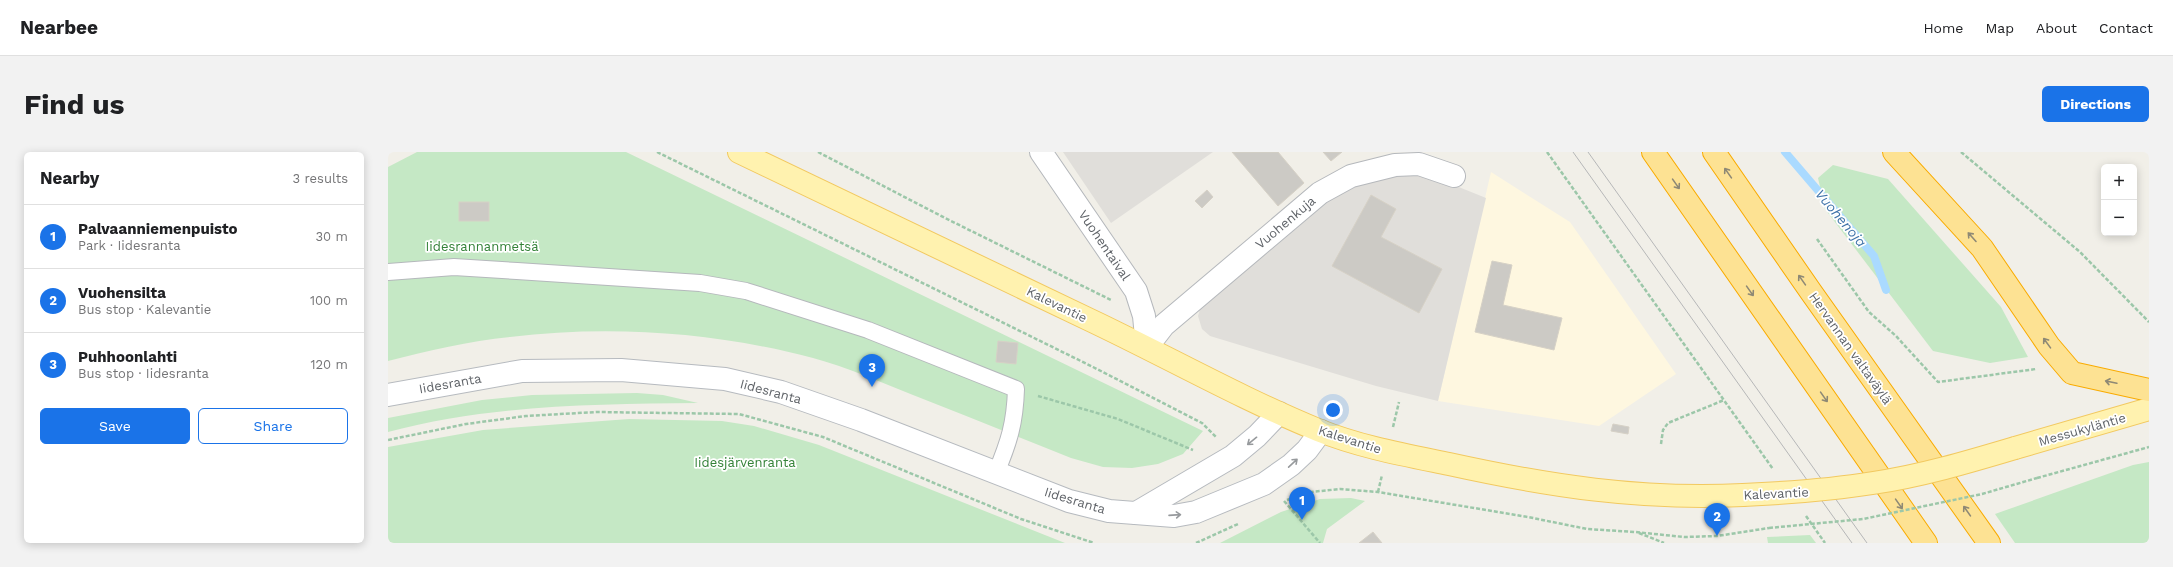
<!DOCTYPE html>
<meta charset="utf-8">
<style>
:root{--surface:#fff;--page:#f2f2f2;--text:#202124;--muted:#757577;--line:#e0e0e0;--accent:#1a73e8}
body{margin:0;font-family:"Work Sans",sans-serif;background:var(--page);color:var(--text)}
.controls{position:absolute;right:12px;top:12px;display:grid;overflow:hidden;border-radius:6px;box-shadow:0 2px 10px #0003}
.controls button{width:36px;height:36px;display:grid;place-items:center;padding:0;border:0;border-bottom:1px solid var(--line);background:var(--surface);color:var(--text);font:20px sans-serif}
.you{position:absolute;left:945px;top:258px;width:14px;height:14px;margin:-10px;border:3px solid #fff;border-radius:50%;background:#1a73e8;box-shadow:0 0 0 6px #1a73e833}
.badge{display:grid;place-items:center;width:26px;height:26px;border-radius:50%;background:var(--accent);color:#fff;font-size:13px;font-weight:700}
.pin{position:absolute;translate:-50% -33px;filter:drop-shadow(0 1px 2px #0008)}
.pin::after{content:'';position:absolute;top:21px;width:14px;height:12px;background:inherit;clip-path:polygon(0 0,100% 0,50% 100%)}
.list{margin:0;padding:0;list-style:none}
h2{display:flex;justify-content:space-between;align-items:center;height:52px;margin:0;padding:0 16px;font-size:17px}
h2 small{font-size:13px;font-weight:400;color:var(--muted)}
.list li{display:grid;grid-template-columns:26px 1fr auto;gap:12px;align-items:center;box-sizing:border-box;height:64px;padding:0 16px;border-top:1px solid var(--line)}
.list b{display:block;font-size:15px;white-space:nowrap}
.list p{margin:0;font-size:13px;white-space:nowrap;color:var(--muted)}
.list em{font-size:13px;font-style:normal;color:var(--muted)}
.actions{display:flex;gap:8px;padding:12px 16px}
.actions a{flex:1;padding:9px 0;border:1px solid var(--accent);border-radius:6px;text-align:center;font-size:14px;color:var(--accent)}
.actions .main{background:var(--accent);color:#fff}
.map{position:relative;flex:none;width:1761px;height:391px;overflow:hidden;border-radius:6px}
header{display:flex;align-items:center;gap:24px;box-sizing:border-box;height:56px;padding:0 20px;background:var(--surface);border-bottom:1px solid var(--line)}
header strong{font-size:19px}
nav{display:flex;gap:22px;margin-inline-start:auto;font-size:14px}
.intro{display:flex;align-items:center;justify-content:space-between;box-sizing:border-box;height:96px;padding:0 24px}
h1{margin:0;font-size:28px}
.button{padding:10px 18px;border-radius:6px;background:var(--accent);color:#fff;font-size:14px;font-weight:700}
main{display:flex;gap:24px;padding:0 24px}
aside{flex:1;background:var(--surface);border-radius:6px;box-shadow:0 2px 10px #0003}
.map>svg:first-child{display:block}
.commercial{fill:#fef7e0}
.industrial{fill:#e0deda}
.green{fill:#c5e8c5}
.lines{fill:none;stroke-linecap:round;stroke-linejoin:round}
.stream{stroke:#aadaff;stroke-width:8}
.building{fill:#cccac5;stroke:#d6d1c6}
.lane-casing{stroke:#b5b8bc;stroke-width:18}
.street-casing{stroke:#b5b8bc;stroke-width:24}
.secondary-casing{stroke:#b6babf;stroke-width:24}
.primary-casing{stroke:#f2c960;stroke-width:24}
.highway-casing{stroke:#f9ab00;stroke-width:24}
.path{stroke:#9cc7a9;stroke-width:2.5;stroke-dasharray:4 2;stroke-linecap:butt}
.lane{stroke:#fff;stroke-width:16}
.street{stroke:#fff;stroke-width:22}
.secondary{stroke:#fff;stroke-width:22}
.primary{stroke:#fff2af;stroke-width:22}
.highway{stroke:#fde293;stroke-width:22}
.tram{stroke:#b6b7b8;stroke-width:1}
.primary-bridge-casing{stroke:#f2c960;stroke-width:24;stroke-linecap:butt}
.path-bridge{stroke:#9cc7a9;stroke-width:2.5;stroke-dasharray:4 2;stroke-linecap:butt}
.primary-bridge{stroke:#fff2af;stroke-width:22}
.oneway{stroke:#8e8975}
.oneway2{stroke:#979a9d}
.labels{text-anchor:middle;stroke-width:3.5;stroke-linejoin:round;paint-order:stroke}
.street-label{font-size:13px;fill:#5f6368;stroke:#fff}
.park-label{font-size:13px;fill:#348238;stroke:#fff}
.water-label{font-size:14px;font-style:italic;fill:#4174aa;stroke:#fff}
</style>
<header>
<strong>Nearbee</strong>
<nav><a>Home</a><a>Map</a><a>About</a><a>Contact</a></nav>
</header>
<div class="intro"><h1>Find us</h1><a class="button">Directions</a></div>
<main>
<aside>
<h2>Nearby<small>3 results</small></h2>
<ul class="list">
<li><span class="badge">1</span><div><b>Palvaanniemenpuisto</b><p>Park · Iidesranta</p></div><em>30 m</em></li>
<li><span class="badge">2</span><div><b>Vuohensilta</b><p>Bus stop · Kalevantie</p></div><em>100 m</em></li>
<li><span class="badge">3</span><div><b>Puhhoonlahti</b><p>Bus stop · Iidesranta</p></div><em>120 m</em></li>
</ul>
<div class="actions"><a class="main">Save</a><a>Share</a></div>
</aside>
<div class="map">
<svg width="1761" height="391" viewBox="0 0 1761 391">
<rect width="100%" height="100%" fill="#f1efe8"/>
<!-- commercial -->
<path class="commercial" d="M1103 20 1182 70 1288 222 1211 274 1050 249Z"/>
<!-- industrial -->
<g class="industrial">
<path d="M675 0H825L723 71Z"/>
<path d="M1020 19 1046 25 1098 46 1050 249 988 234 822 184 814 177 810 164 813 154 842 127 963 30Z"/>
</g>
<!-- green -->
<g class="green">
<path d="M29 0H238L815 279 795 302 770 312 744 316 715 315 683 306C631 285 578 264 525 243 492 230 459 215 425 206 327 180 222 173 122 185 81 189 40 199 0 209V15Z"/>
<path d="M1445 13 1500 27 1613 155 1640 205 1602 211 1545 199 1437 57 1430 26Z"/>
<path d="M249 241 275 243 310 251C206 252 101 253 0 280V266L94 248 144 243Z"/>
<path d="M241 267 334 269 366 274 431 293 677 391H0V295L95 278Z"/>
<path d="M1761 310V391H1627L1607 362 1745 313Z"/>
<path d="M963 346 977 349 939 377 935 391H832L893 360 932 347Z"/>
<path d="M1422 383 1428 391H1380L1379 385Z"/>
</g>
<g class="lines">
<!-- stream -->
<path class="stream" d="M1397 0 1486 104 1498 138"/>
</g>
<!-- building -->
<g class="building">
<path d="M844 0H890L916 31 890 54Z"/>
<path d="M935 0H954L943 9Z"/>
<path d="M819 38 825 45 814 56 807 49Z"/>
<path d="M983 43 1008 57 993 85 1054 117 1031 161 944 114Z"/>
<rect x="71" y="50" width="30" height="19"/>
<path d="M1104 109 1124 113 1115 153 1174 166 1166 198 1087 180Z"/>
<path d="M610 189 630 191 628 212 608 210Z"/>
<path d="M1225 272 1241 275 1240 282 1223 279Z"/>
<path d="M985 380 994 391H971Z"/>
</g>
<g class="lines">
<defs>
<path id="lane" d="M0 120 66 115 129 119 312 131 358 139 480 178 628 237C627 271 621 290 608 321"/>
<g id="street">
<path d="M653 0 748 139 756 164 759 195"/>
<path d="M759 195 776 173 932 41 963 24 1007 13 1031 12 1066 24"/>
</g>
<g id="secondary">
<path d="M0 243 134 219 233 218 337 227 393 240 473 268 681 349 721 359 786 364 808 360 876 332 903 313 919 298 933 279"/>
<path d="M748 361 845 304 869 284 891 261"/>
</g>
<g id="primary">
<path d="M351 0C468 56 585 112 702 168 778 204 852 246 930 278 972 295 1017 303 1061 312 1161 334 1252 348 1355 343"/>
<path d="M1627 296 1761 257"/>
</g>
<g id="highway">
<path d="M1265 0 1538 391"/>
<path d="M1326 0 1423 140 1601 391"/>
<path d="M1506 0 1594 96 1661 194 1684 221 1761 238"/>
</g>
</defs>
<!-- lane casing -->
<use href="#lane" class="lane-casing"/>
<!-- street casing -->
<use href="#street" class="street-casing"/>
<!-- secondary casing -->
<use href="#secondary" class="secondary-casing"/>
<!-- primary casing -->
<use href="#primary" class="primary-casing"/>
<!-- highway casing -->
<use href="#highway" class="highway-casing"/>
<!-- path -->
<g class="path">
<path d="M269 0 705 215 814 271 828 285"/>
<path d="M430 0 557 66 723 148"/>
<path d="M1159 0 1385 317"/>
<path d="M1573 0 1692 100 1761 170"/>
<path d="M1429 87 1481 160 1508 184 1550 230 1648 217"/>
<path d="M650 244 730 267 805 298"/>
<path d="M1005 275 1011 250"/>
<path d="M0 288 78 272 138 264 209 260 351 262 435 285 633 367 706 391"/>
<path d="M1273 292 1275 278 1280 271 1336 248"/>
<path d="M1649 326 1761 295"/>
<path d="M990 340 994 323"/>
<path d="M899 348 923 340 952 337 990 340 1140 365 1199 377 1247 380 1296 385 1329 384 1381 376"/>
<path d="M896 349 932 391"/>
<path d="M1418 364 1437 391"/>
<path d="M1251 381 1276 391"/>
<path d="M808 391 850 372"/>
</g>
<!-- lane -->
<use href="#lane" class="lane"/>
<!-- street -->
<use href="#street" class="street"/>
<!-- secondary -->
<use href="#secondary" class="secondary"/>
<!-- primary -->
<use href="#primary" class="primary"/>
<!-- highway -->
<use href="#highway" class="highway"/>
<!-- tram -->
<g class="tram">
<path d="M1185 0 1464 391"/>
<path d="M1200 0 1479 391"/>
</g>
<defs>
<path id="primary-bridge" d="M1355 343C1399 341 1442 338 1485 331 1533 324 1580 310 1627 296"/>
</defs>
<!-- primary-bridge casing -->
<use href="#primary-bridge" class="primary-bridge-casing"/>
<!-- path-bridge -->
<path class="path-bridge" d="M1381 376 1475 367 1594 342 1649 326"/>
<!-- primary-bridge -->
<use href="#primary-bridge" class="primary-bridge"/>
</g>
<!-- one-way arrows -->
<defs><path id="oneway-shaft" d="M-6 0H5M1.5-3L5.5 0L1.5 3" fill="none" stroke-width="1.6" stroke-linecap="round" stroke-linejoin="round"/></defs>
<g class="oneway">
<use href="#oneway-shaft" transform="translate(1340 21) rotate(-125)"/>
<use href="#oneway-shaft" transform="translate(1288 32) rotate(55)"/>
<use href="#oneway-shaft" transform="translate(1584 85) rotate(-132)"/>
<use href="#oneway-shaft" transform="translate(1414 128) rotate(-125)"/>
<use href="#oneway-shaft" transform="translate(1362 139) rotate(55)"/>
<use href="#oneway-shaft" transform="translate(1659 191) rotate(-126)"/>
<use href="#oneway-shaft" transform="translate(1723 230) rotate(-168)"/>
<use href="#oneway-shaft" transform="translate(1436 245) rotate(55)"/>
<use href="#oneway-shaft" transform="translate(1511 352) rotate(55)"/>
<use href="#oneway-shaft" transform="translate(1579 359) rotate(-125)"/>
</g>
<g class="oneway2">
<use href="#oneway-shaft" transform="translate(864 289) rotate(141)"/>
<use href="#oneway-shaft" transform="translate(905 311) rotate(-43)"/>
<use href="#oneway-shaft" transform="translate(787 363) rotate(-4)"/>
</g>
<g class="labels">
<!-- street labels -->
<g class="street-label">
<text transform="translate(897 70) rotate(-40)" y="5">Vuohenkuja</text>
<text transform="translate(717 93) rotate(56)" y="5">Vuohentaival</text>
<text transform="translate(669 152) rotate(26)" y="5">Kalevantie</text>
<text transform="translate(1463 196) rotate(55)" y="5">Hervannan valtaväylä</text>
<text transform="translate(62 231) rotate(-10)" y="5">Iidesranta</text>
<text transform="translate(383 239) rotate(15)" y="5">Iidesranta</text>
<text transform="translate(1694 277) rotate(-16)" y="5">Messukyläntie</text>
<text transform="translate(962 287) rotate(18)" y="5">Kalevantie</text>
<text transform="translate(1388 341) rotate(-3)" y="5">Kalevantie</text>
<text transform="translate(687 348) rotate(17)" y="5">Iidesranta</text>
</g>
<!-- park labels -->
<g class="park-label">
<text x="94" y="99">Iidesrannanmetsä</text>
<text x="357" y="315">Iidesjärvenranta</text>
</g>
<!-- water labels -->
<g class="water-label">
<text transform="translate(1453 66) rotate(50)" y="5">Vuohenoja</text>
</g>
</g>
</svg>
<div class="controls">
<button>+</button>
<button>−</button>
</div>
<div class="you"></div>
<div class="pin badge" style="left:914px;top:368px">1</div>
<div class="pin badge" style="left:1329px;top:384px">2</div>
<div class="pin badge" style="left:484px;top:235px">3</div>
</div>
</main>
